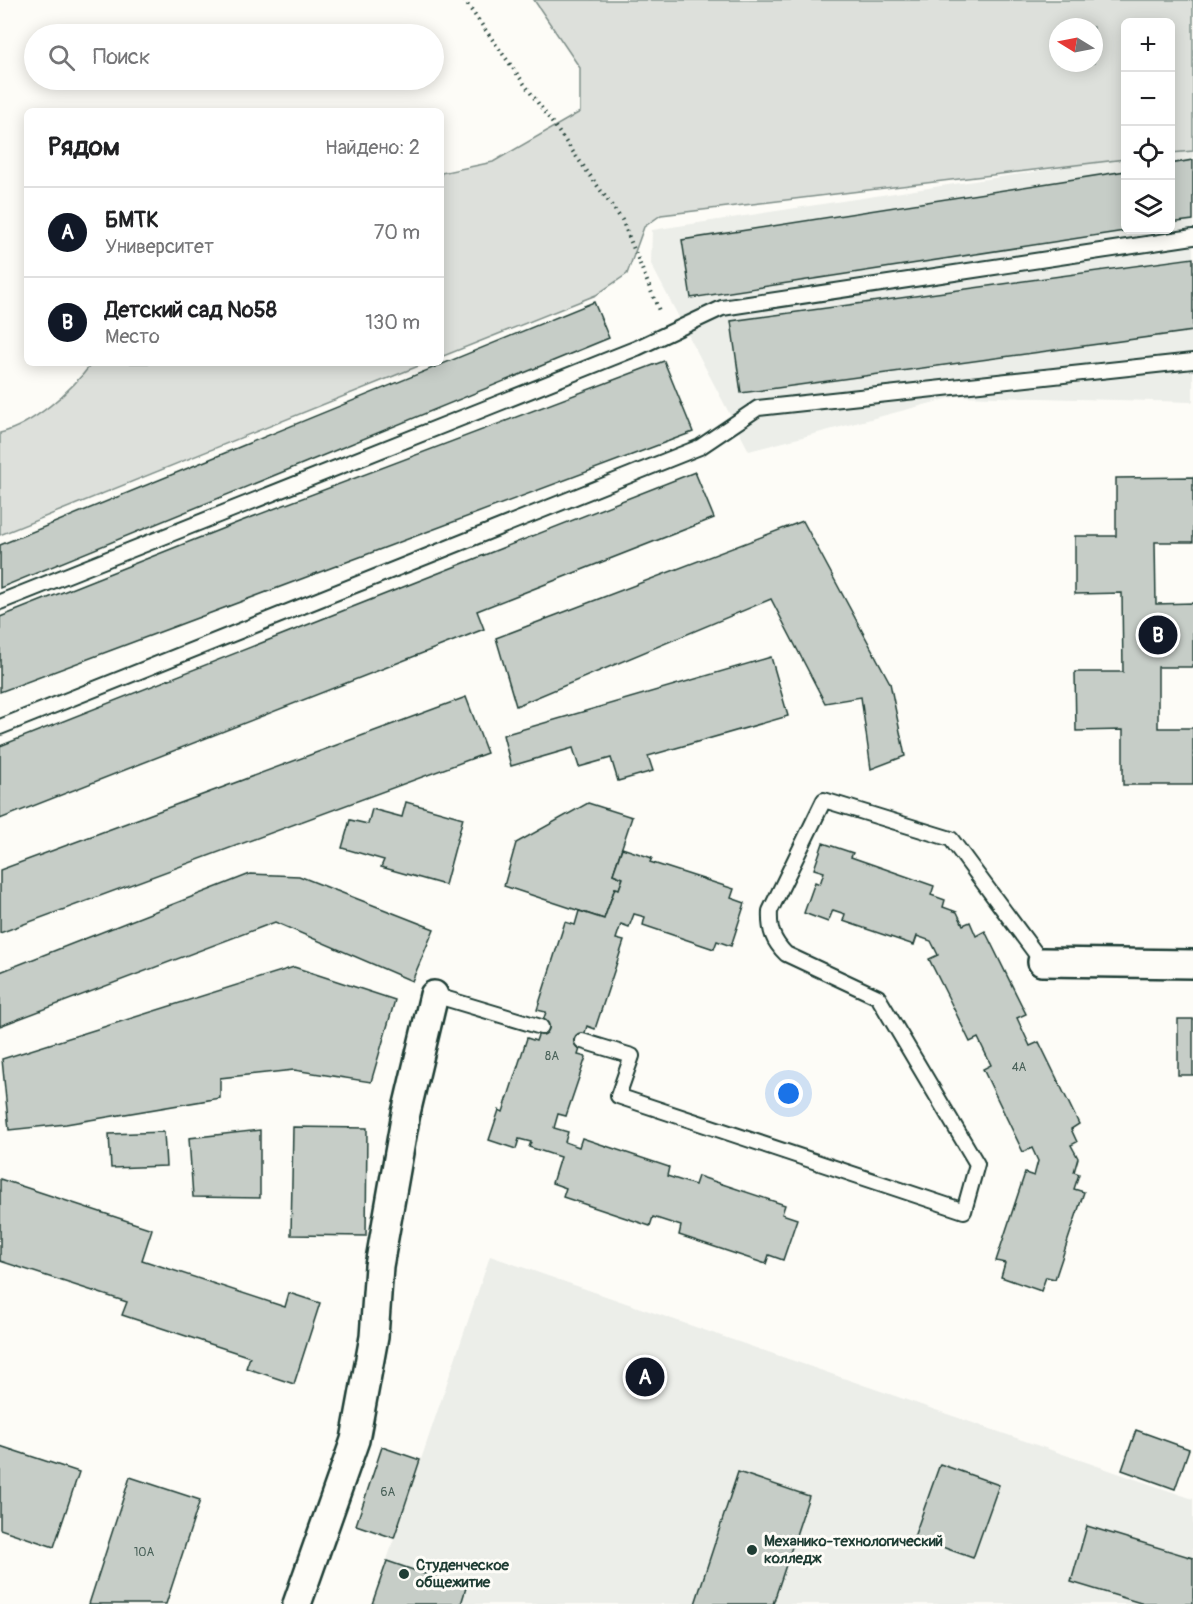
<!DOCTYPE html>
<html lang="ru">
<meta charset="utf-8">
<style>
:root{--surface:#fff;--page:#f6f6f6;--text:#202124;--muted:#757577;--line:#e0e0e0;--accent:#111827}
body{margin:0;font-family:Pangolin,sans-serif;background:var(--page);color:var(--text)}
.controls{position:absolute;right:18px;top:18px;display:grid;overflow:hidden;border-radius:9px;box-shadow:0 3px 15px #0003}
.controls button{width:54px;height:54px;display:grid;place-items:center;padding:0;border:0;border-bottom:2px solid var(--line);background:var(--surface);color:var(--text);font:30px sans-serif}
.compass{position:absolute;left:1049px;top:18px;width:54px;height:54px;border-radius:50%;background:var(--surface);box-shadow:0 3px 15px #0003;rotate:280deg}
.you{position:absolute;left:789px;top:1094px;width:21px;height:21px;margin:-15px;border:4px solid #fff;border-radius:50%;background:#1a73e8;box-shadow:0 0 0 9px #1a73e833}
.badge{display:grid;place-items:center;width:39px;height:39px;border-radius:50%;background:var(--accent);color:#fff;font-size:20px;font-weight:700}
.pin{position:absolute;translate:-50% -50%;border:3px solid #fff;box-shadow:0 2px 6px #0006}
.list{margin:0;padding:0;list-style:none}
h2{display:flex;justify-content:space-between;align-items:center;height:78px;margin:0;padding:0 24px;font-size:26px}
h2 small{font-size:20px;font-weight:400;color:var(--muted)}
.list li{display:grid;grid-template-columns:39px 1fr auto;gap:18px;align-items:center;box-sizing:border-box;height:90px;padding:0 24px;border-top:2px solid var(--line)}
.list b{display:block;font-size:22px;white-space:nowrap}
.list p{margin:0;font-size:20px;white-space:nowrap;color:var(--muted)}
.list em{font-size:20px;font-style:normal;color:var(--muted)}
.icon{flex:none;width:33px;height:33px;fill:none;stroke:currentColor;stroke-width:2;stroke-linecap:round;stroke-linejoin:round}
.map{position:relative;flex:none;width:1193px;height:1604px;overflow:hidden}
.search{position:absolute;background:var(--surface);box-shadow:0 3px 15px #0003;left:24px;top:24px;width:420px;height:66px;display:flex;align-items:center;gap:15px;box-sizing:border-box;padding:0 21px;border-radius:33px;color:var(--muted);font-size:22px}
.panel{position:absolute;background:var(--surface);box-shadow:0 3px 15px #0003;left:24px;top:108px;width:420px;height:258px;border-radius:9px}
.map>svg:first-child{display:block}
.built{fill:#eceee9}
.green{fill:#dde0db;stroke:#7e8e88;stroke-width:1.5;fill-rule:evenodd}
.building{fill:#c6cdc7;stroke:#1f3d34;stroke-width:1.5}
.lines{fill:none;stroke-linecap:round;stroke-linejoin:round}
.lane-casing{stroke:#1f3d34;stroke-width:18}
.street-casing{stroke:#1f3d34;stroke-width:32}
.path{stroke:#1f3d34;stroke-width:4;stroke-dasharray:1.5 4.5;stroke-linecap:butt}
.lane{stroke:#fdfcf7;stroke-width:14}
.street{stroke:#fdfcf7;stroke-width:27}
.poi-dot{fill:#1f3d34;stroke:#fdfcf7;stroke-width:2}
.labels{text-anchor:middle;stroke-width:6;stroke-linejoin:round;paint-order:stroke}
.number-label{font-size:12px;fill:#496159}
.poi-label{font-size:15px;font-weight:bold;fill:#1f3d34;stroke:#fdfcf7;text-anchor:start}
</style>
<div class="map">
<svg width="1193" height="1604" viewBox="0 0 1193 1604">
<rect width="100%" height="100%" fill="#fdfcf7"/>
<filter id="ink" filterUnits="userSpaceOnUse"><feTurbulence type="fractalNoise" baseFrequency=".0167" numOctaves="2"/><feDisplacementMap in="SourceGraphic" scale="12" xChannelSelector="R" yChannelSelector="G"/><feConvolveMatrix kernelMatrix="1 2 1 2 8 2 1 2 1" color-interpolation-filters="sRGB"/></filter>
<g filter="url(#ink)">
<!-- built -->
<g class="built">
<path d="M1193 147V402L958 396 749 451 651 264 652 230 1125 158 1126 230H1170L1171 151Z"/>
<path d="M490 1256 1193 1499V1604H372Z"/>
</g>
<!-- green -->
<g class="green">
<path d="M534 0H1193V151L1171 153 1170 22H1126L1125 159 661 215 644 227 627 274 596 295 441 357V173L493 162 580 112V68ZM1058 27H1094V63H1058Z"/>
<path d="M92 363H426L0 535V433C33 425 72 390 92 363Z"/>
</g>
<!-- building -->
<g class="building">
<path d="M1193 160V220L1170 223V164Z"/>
<path d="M1126 171V230H1131L691 298 682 240Z"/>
<path d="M1193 258V331L741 393 731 321Z"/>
<path d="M594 302 609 338 0 588V545Z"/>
<path d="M664 361 693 432 0 692V617L239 522Z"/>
<path d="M695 472 714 518 477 611 484 629 0 819V746Z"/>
<path d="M1193 477V542H1155L1156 604 1193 603V667H1158V728H1193V785H1123V730L1076 731 1075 672H1123L1122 593 1075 594V536H1116V478Z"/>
<path d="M803 521 890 683 905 756 871 769 861 697 825 703 771 599 516 706 496 638Z"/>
<path d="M771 657 788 716 648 756 653 771 618 781 611 758 579 767 573 748 511 766 503 735Z"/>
<path d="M466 697 487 753 0 933V870Z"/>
<path d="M406 802 463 818 445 885 381 867 384 860 342 848 350 820 368 824 372 809 402 817Z"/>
<path d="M588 803 632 817 613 874 623 878 619 889 615 888 604 919 504 886 516 843Z"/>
<path d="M823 843 853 853 851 857 934 886 931 895 945 900 943 907 957 912 963 925 970 922 976 936 985 931 1026 1014 1017 1018 1030 1046 1039 1042 1079 1124 1071 1129 1077 1142 1071 1145 1078 1158 1074 1172 1079 1174 1074 1189 1084 1192 1055 1279 1046 1277 1041 1291 1001 1277 1005 1263 996 1261 1025 1173 1034 1176 1038 1161 1032 1148 1023 1152 983 1069 991 1065 978 1038 970 1042 950 1001 929 959 938 955 931 941 917 936 914 945 843 921 845 914 833 910 828 922 804 913 815 882 820 884 824 872 814 869Z"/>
<path d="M622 848 652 858 650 862 734 889 731 898 745 903 731 946 717 941 714 949 643 925 645 917 634 914 629 927 621 924 616 939 624 941 595 1029 587 1026 578 1055 586 1057 566 1116 558 1114 554 1128 568 1132 565 1142 579 1147 582 1138 669 1167 667 1176 695 1185 698 1176 785 1205 782 1214 797 1219 783 1260 769 1255 766 1264 679 1235 681 1226 653 1217 650 1226 563 1197 566 1188 552 1183 560 1157 529 1147 531 1142 519 1139 516 1149 489 1140 499 1110 503 1112 527 1038 536 1041 546 1012 537 1010 565 922 575 925 579 911 604 919 615 888 619 889 623 878 613 874Z"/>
<path d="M250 874 299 876 434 929 412 981 275 922 0 1026V972Z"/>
<path d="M294 967 395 1000 371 1082 294 1070 220 1078V1098L66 1124 9 1130 2 1059Z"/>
<rect x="1178" y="1019" width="15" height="56"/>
<path d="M293 1127 367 1128 366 1236 291 1235Z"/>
<path d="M260 1130V1198L193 1197 189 1138Z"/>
<path d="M164 1132 166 1166 111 1168 109 1134Z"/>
<path d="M0 1179 152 1229 142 1260 285 1307 289 1293 320 1303 294 1384 246 1368 250 1357 122 1315 127 1302 0 1261Z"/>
<path d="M1136 1430 1189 1449 1175 1489 1122 1470Z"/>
<path d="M0 1446 79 1472 54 1547 0 1529Z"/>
<path d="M382 1447 420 1460 394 1538 356 1525Z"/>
<path d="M940 1464 999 1485 973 1558 914 1537Z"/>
<path d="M738 1472 809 1496 773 1604H695Z"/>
<path d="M130 1477 200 1500 166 1604H89Z"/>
<path d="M1087 1526 1193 1558V1604H1144L1071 1582Z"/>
<path d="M387 1561 466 1588 461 1604H372Z"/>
</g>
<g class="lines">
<defs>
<g id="lane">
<path d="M0 602 637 348 722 308 1193 237"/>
<path d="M0 727 700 447 758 408 1193 361"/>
<path d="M434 995 541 1027"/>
<path d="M582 1041 632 1056 618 1096 964 1211 977 1164 878 997 786 954C773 941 769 930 770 911L824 800 951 839 1042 962"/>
</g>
<g id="street">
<path d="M1042 962 1193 964"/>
<path d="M297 1604 355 1440 374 1337 379 1266 406 1113 434 995"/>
</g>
</defs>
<!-- lane casing -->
<use href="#lane" class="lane-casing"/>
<!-- street casing -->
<use href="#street" class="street-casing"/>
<!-- path -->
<path class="path" d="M464 0 622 220 660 313"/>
<!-- lane -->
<use href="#lane" class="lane"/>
<!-- street -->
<use href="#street" class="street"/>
</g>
</g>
<!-- markers -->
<g class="poi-dot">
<circle cx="752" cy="1550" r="6"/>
<circle cx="404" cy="1574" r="6"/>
</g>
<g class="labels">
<!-- number labels -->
<g class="number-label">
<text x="552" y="1060">8А</text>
<text x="1019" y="1071">4А</text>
<text x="388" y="1496">6А</text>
<text x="144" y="1556">10А</text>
</g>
<!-- poi labels -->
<g class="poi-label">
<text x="764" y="1546">Механико-технологический<tspan x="764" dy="17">колледж</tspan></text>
<text x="416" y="1570">Студенческое<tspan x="416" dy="17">общежитие</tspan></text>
</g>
</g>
</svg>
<div class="controls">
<button>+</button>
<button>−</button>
<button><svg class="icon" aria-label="locate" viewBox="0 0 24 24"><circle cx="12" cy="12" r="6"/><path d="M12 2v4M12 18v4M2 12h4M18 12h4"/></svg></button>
<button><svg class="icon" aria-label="layers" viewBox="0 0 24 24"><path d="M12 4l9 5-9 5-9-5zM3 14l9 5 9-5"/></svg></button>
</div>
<svg class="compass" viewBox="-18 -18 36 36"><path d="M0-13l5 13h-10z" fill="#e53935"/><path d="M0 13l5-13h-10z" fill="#757577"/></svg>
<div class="you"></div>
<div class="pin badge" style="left:645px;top:1377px">A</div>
<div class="pin badge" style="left:1158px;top:635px">B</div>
<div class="search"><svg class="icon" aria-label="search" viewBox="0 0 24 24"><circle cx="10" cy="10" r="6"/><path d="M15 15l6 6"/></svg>Поиск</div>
<section class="panel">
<h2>Рядом<small>Найдено: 2</small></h2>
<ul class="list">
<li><span class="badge">A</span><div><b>БМТК</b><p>Университет</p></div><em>70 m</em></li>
<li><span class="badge">B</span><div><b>Детский сад №58</b><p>Место</p></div><em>130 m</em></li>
</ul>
</section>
</div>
